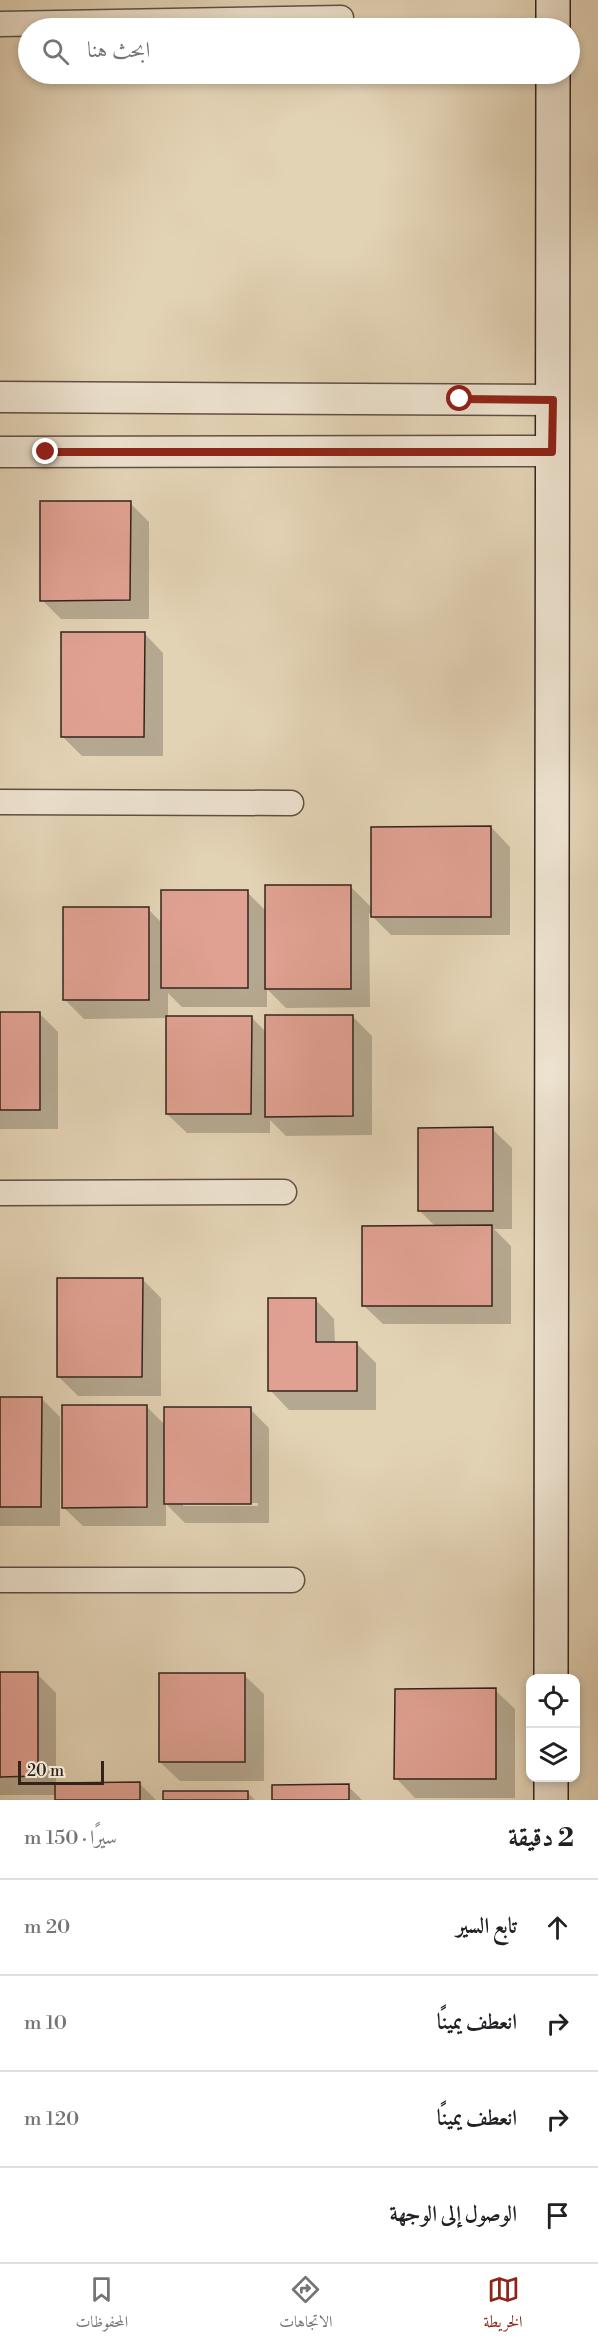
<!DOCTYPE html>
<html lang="ar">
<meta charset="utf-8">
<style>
:root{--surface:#fff;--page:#f6f6f6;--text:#202124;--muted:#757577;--line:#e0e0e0;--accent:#8f2418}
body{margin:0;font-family:"Libre Bodoni",Amiri,serif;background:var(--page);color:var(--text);direction:rtl}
.controls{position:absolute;right:18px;bottom:18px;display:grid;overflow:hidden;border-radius:12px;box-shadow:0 3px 9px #0003}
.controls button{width:54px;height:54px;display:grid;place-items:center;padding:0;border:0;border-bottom:2px solid var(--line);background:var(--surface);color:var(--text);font:30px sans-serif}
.scale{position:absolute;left:18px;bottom:15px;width:86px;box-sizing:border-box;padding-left:6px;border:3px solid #34231c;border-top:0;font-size:16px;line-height:21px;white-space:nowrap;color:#34231c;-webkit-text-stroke:4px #ede2cf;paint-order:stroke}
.stop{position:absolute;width:18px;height:18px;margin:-14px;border:4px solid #8f2418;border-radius:50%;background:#fff}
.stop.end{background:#8f2418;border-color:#fff;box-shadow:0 2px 6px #0008}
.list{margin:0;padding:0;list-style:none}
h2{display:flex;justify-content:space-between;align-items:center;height:78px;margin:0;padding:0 24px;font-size:26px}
h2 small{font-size:20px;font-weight:400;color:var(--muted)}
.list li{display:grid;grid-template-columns:39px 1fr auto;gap:18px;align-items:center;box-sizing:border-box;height:96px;padding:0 24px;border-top:2px solid var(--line)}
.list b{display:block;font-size:22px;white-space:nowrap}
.list em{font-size:20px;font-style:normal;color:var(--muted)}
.icon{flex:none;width:33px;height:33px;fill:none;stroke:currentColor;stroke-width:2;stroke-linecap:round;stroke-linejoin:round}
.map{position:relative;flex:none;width:598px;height:1800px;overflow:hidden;direction:ltr}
.search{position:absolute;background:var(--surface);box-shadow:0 3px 9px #0003;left:18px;right:18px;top:18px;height:66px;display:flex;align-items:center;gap:15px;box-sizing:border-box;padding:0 21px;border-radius:33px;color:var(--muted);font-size:22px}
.sheet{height:462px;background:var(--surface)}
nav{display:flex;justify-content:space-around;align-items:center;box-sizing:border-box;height:84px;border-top:2px solid var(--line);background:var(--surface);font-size:16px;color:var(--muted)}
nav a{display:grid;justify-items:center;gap:3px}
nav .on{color:var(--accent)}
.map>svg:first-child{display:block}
.shadow{fill:#0003;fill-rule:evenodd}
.building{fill:#e0a192;stroke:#34231c;stroke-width:1.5}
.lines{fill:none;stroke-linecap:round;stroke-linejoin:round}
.minor-casing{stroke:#604f42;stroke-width:27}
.tertiary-casing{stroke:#604f42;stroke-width:33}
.secondary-casing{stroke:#34231c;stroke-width:36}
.minor{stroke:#ede2cf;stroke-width:24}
.tertiary{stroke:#ede2cf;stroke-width:30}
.secondary{stroke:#ede2cf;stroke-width:33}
.route{stroke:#8f2418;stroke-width:8}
</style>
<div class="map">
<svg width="598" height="1800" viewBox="0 0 598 1800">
<rect width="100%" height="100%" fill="#e3d3b5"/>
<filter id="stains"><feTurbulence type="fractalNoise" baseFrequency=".00333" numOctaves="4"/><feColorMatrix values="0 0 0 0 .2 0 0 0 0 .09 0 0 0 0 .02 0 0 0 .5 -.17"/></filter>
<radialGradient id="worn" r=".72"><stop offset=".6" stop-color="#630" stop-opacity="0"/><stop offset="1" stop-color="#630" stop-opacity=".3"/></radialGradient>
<!-- shadow -->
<g class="shadow">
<path d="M130 503 149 522V619H61L42 600Z"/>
<path d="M144 633 163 653V756H82L63 737Z"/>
<path d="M491 827 510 847V935H391L369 913 370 1007 286 1008 267 989V1007H182L168 993V1017H251L267 1033 353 1017 372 1036V1135L286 1136 270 1120V1133H187L167 1114 168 1018 84 1019 64 999 148 909 162 923 247 892 266 911 350 886 372 908Z"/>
<path d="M0 1013H39L58 1032V1129H0Z"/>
<path d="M492 1129 512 1148V1229H494L511 1246V1324H383L363 1305 436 1227 419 1210Z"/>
<path d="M142 1279 161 1298V1396H78L59 1377Z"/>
<path d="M315 1299 334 1319 335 1344H357L376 1363V1410H289L270 1390Z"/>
<path d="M0 1398H41L60 1417V1526H0Z"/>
<path d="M147 1407 166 1426 250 1409 269 1428V1523H185L166 1504V1526H83L63 1507ZM183 1503H258V1506H183Z"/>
<path d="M0 1674H37L56 1693V1784H140L156 1800H57V1795H0Z"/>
<path d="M244 1675 264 1694V1781H180L160 1762Z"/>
<path d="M495 1690 515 1709V1798H415L396 1778Z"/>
<path d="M348 1786 362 1800H273Z"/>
<path d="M247 1792 255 1800H164Z"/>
</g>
<!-- building -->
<g class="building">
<path d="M40 501H131L130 600 40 601Z"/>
<path d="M61 632H145L144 737H61Z"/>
<path d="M491 826V917H371V827Z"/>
<rect x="265" y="885" width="86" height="104"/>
<rect x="161" y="890" width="87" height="98"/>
<rect x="63" y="907" width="86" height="93"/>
<rect x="0" y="1012" width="40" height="98"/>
<path d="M265 1015H353V1116L265 1117Z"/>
<path d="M166 1016H252L251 1114H166Z"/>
<path d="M493 1127V1211H418V1128Z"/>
<path d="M492 1225V1306H362V1226Z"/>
<path d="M57 1278H143L142 1377H57Z"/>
<path d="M268 1298H316V1342H357V1391H268Z"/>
<path d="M0 1397H42L41 1507H0Z"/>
<path d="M62 1405H147V1507L62 1508Z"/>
<rect x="164" y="1407" width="87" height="97"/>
<path d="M0 1672H38V1776L0 1777Z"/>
<rect x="159" y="1673" width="86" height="89"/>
<path d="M496 1688V1779H394L395 1689Z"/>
<path d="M140 1782V1800H55V1783Z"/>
<path d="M349 1784V1800H272V1785Z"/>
<rect x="163" y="1791" width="85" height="9"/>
</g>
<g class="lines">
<defs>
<g id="minor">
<path d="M0 24 341 18"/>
<path d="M0 802 291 803"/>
<path d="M0 1193 284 1192"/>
<path d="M0 1580H292"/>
</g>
<g id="tertiary">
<path d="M0 397 553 400"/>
<path d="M0 452 552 451"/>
</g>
<g id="secondary">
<path d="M553 28V0"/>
<path d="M551 1678 553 74"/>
<path d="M551 1800V1778"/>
</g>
</defs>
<!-- minor casing -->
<use href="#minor" class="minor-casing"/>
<!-- tertiary casing -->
<use href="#tertiary" class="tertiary-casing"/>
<!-- secondary casing -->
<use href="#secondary" class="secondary-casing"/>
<!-- minor -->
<use href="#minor" class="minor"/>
<!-- tertiary -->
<use href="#tertiary" class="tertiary"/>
<!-- secondary -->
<use href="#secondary" class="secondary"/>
</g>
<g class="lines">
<!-- route -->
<path class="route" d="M46 452H552L553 400 460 399"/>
</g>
<rect width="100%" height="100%" filter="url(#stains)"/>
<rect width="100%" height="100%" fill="url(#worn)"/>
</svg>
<div class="controls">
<button><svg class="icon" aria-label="locate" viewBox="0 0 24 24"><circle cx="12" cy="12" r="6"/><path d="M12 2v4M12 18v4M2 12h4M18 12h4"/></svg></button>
<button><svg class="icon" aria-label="layers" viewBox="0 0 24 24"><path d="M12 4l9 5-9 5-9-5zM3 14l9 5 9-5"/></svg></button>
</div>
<div class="scale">20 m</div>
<div class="stop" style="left:460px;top:399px"></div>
<div class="stop end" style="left:46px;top:452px"></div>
<div class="search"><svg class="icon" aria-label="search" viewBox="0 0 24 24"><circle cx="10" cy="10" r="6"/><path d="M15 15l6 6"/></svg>ابحث هنا</div>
</div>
<section class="sheet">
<h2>2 دقيقة<small>سيرًا · 150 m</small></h2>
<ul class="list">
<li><svg class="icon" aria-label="ahead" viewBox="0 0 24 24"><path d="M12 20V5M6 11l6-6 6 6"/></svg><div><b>تابع السير</b></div><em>20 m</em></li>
<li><svg class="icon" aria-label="right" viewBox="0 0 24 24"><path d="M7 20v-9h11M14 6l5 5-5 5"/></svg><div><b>انعطف يمينًا</b></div><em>10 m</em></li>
<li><svg class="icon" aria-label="right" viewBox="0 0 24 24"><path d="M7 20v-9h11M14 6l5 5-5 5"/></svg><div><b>انعطف يمينًا</b></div><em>120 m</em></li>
<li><svg class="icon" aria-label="arrive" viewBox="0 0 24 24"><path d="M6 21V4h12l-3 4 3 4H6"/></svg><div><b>الوصول إلى الوجهة</b></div></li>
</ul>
</section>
<nav>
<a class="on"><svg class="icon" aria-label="map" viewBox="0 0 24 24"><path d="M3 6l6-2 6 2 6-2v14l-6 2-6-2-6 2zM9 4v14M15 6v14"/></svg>الخريطة</a>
<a><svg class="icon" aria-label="directions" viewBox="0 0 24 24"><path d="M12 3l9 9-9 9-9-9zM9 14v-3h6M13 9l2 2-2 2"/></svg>الاتجاهات</a>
<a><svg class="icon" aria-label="saved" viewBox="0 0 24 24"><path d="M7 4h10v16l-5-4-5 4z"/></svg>المحفوظات</a>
</nav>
